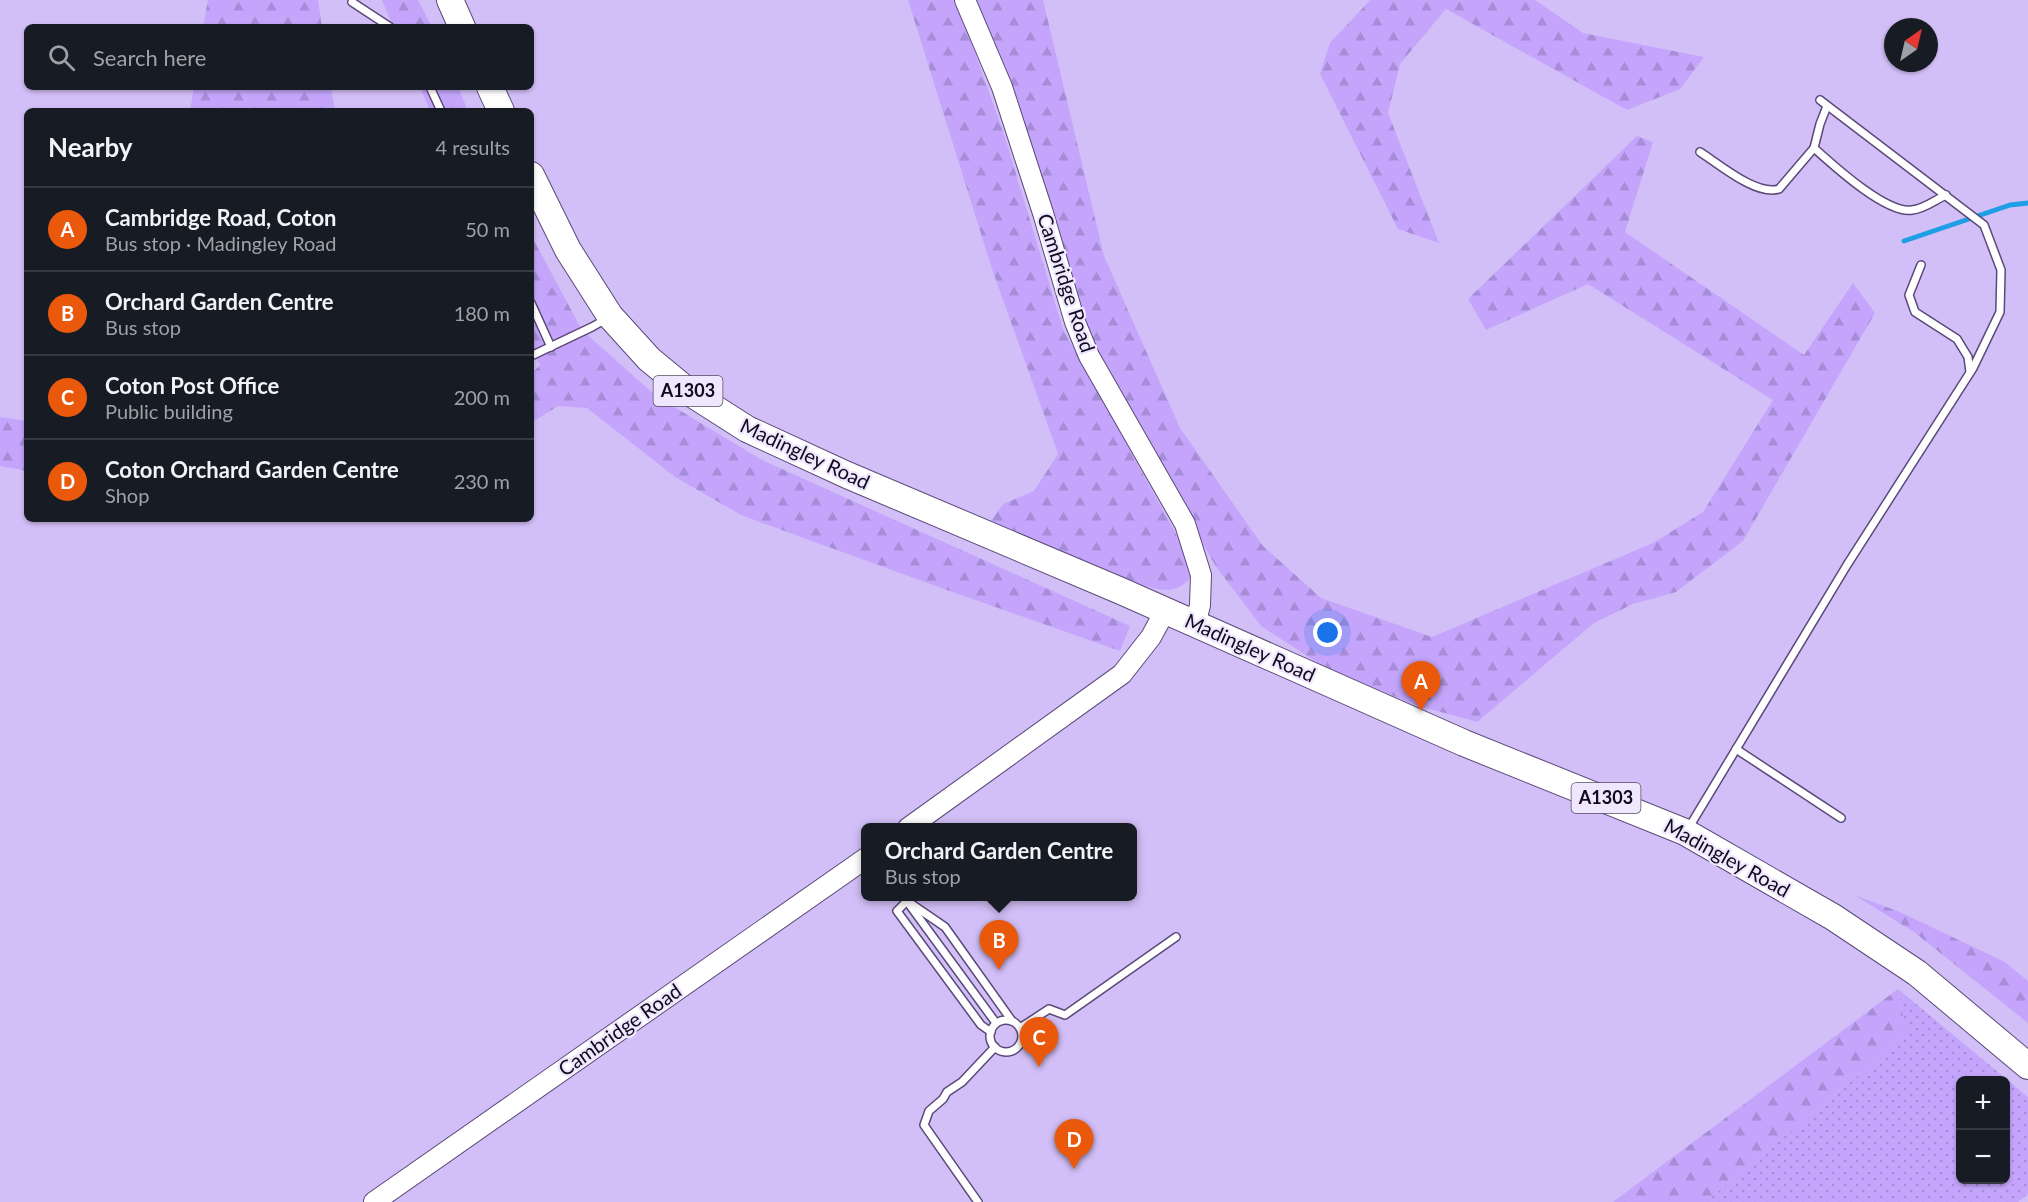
<!DOCTYPE html>
<meta charset="utf-8">
<style>
:root{--surface:#171b24;--page:#20242c;--text:#f1f3f6;--muted:#9ea1a6;--line:#363941;--accent:#ea580c}
body{margin:0;font-family:Lato,sans-serif;background:var(--page);color:var(--text)}
.controls{position:absolute;right:18px;bottom:18px;display:grid;overflow:hidden;border-radius:9px;box-shadow:0 2px 4px #0004}
.controls button{width:54px;height:54px;display:grid;place-items:center;padding:0;border:0;border-bottom:2px solid var(--line);background:var(--surface);color:var(--text);font:30px sans-serif}
.compass{position:absolute;left:1884px;top:18px;width:54px;height:54px;border-radius:50%;background:var(--surface);box-shadow:0 2px 4px #0004;rotate:34deg}
.you{position:absolute;left:1328px;top:633px;width:21px;height:21px;margin:-15px;border:4px solid #fff;border-radius:50%;background:#1a73e8;box-shadow:0 0 0 9px #1a73e833}
.badge{display:grid;place-items:center;width:39px;height:39px;border-radius:50%;background:var(--accent);color:#fff;font-size:20px;font-weight:700}
.pin{position:absolute;translate:-50% -50px;filter:drop-shadow(0 2px 3px #0008)}
.pin::after{content:'';position:absolute;top:32px;width:21px;height:18px;background:inherit;clip-path:polygon(0 0,100% 0,50% 100%)}
.popup{position:absolute;left:861px;top:823px;width:276px;height:78px;box-sizing:border-box;display:grid;place-content:center;border-radius:9px;background:var(--surface);filter:drop-shadow(0 2px 4px #0005);font-size:20px;white-space:nowrap;color:var(--muted)}
.popup b{font-size:22px;color:var(--text)}
.popup::after{content:'';position:absolute;left:50%;top:100%;margin-left:-12px;border:12px solid transparent;border-top-color:var(--surface)}
.list{margin:0;padding:0;list-style:none}
h2{display:flex;justify-content:space-between;align-items:center;height:78px;margin:0;padding:0 24px;font-size:26px}
h2 small{font-size:20px;font-weight:400;color:var(--muted)}
.list li{display:grid;grid-template-columns:39px 1fr auto;gap:18px;align-items:center;box-sizing:border-box;height:84px;padding:0 24px;border-top:2px solid var(--line)}
.list b{display:block;font-size:22px;white-space:nowrap}
.list p{margin:0;font-size:20px;white-space:nowrap;color:var(--muted)}
.list em{font-size:20px;font-style:normal;color:var(--muted)}
.icon{flex:none;width:33px;height:33px;fill:none;stroke:currentColor;stroke-width:2;stroke-linecap:round;stroke-linejoin:round}
.map{position:relative;flex:none;width:2028px;height:1202px;overflow:hidden}
.search{position:absolute;background:var(--surface);box-shadow:0 2px 4px #0004;left:24px;top:24px;width:510px;height:66px;display:flex;align-items:center;gap:15px;box-sizing:border-box;padding:0 21px;border-radius:9px;color:var(--muted);font-size:22px}
.panel{position:absolute;background:var(--surface);box-shadow:0 2px 4px #0004;left:24px;top:108px;width:510px;height:414px;border-radius:9px}
.map>svg:first-child{display:block}
.grass{fill:url(#grass-dots);fill-rule:evenodd}
.forest{fill:url(#forest-firs)}
.lines{fill:none;stroke-linecap:round;stroke-linejoin:round}
.stream{stroke:#1e9fe5;stroke-width:5}
.lane-casing{stroke:#5b4979;stroke-width:10}
.secondary-casing{stroke:#5b4979;stroke-width:22}
.highway-casing{stroke:#5b4979;stroke-width:28}
.lane{stroke:#fff;stroke-width:7}
.secondary{stroke:#fff;stroke-width:20}
.highway{stroke:#fff;stroke-width:26}
.labels{text-anchor:middle;stroke-width:4.5;stroke-linejoin:round;paint-order:stroke}
.shield{fill:#efe7fe;stroke:#544c60;stroke-width:1.5}
.shield-label{font-size:18px;font-weight:bold;fill:#110a1d}
.street-label{font-size:20px;fill:#110a1d;stroke:#efe7fe}
</style>
<div class="map">
<svg width="2028" height="1202" viewBox="0 0 2028 1202">
<defs>
<pattern id="grass-dots" width="8" height="8" patternUnits="userSpaceOnUse" patternTransform="scale(1.5)"><rect width="8" height="8" fill="#c4a5fb"/><path d="M2 2h.1M6 6h.1" fill="none" stroke="#a78dd7" stroke-width="1.8" stroke-linecap="round"/></pattern>
<pattern id="forest-firs" width="22" height="20" patternUnits="userSpaceOnUse" patternTransform="scale(1.5)"><rect width="22" height="20" fill="#c4a5fb"/><path d="M5 1l3.5 6h-7zM16 11l3.5 6h-7z" fill="#a78dd7"/></pattern>
</defs>
<rect width="100%" height="100%" fill="#d3bff8"/>
<!-- grass -->
<path class="grass" d="M1898 989 2028 1097V1194L2018 1202H1705L1872 1064 1906 1031ZM1960 1080H2006V1180H1960Z"/>
<!-- forest -->
<g class="forest">
<path d="M208 0H318L322 27H203Z"/>
<path d="M382 0H418L432 27H393Z"/>
<path d="M908 0H956L1003 131 1063 329 1181 543 1194 574C1179 593 1167 592 1145 586L991 521 1003 504 1034 491 1058 454 992 269Z"/>
<path d="M977 0H1043L1104 256 1180 428 1263 546 1321 598 1432 637 1653 543 1703 512 1773 400 1588 284 1486 330 1468 299 1637 136 1653 142 1625 232 1804 355 1853 283 1875 313 1743 541 1676 592 1633 604 1594 623 1477 722 1415 705 1324 667 1261 626 1217 568 1127 417 1079 327 1020 130Z"/>
<path d="M1370 0H1535L1583 33 1704 57 1680 89 1627 110 1446 9 1400 64 1388 113 1439 243 1398 229 1320 74 1330 43Z"/>
<path d="M194 87H331L335 111H190Z"/>
<path d="M420 87H458L468 111H430Z"/>
<path d="M531 235 582 330 656 396 762 460 1130 626 1120 651 930 584 741 515 675 477 587 408 558 406 531 423V374L540 365 531 351Z"/>
<path d="M0 417 27 421V471L0 466Z"/>
<path d="M1854 895 1900 912 2005 962 2028 981V1023L1914 932Z"/>
<path d="M1898 989 1906 1031 1872 1064 1705 1202H1613Z"/>
</g>
<g class="lines">
<!-- stream -->
<path class="stream" d="M1904 241 2010 205 2028 203"/>
<defs>
<g id="lane">
<path d="M352 2 390 27"/>
<path d="M430 87 441 111"/>
<path d="M1827 106 1820 124 1814 148C1833 165 1886 214 1912 210 1924 209 1935 200 1946 195"/>
<path d="M1700 152C1719 164 1756 196 1779 189L1814 148"/>
<path d="M1921 265 1909 295 1915 312 1957 339 1968 357 1970 372"/>
<path d="M531 303 551 347"/>
<path d="M531 356 592 327 606 319"/>
<path d="M1736 749 1841 818"/>
<path d="M1688 829 1847 565 1973 368 2000 312 2001 270 1984 225 1820 100"/>
<path d="M903 896 996 1023"/>
<path d="M907 901 897 911 981 1025 991 1032"/>
<path d="M907 901 945 927 1012 1021"/>
<circle cx="1006" cy="1036" r="16"/>
<path d="M1020 1028 1049 1009 1065 1015 1176 937"/>
<path d="M978 1202 924 1125 929 1111 943 1099 947 1092 962 1082 995 1047"/>
</g>
<g id="secondary">
<path d="M965 0 1002 87 1043 213 1075 322 1089 356 1185 524 1201 575 1200 605 1195 625"/>
<path d="M908 828 1122 674 1151 637 1165 611"/>
<path d="M374 1202 866 858"/>
</g>
<g id="highway">
<path d="M450 0 462 27"/>
<path d="M490 87 501 111"/>
<path d="M531 175 568 250 610 316 649 359 689 392 747 429 847 475 1121 591 1464 743 1685 832 1833 917 1917 973 2028 1066"/>
</g>
</defs>
<!-- lane casing -->
<use href="#lane" class="lane-casing"/>
<!-- secondary casing -->
<use href="#secondary" class="secondary-casing"/>
<!-- highway casing -->
<use href="#highway" class="highway-casing"/>
<!-- lane -->
<use href="#lane" class="lane"/>
<!-- secondary -->
<use href="#secondary" class="secondary"/>
<!-- highway -->
<use href="#highway" class="highway"/>
</g>
<g class="labels">
<!-- shield labels -->
<g class="shield">
<rect x="653.5" y="376" width="69" height="30" rx="4.5"/>
<rect x="1571.5" y="783" width="69" height="30" rx="4.5"/>
</g>
<g class="shield-label">
<text x="688" y="397">A1303</text>
<text x="1606" y="804">A1303</text>
</g>
<!-- street labels -->
<g class="street-label">
<text transform="translate(1066 283) rotate(72)" y="7">Cambridge Road</text>
<text transform="translate(805 454) rotate(25)" y="7">Madingley Road</text>
<text transform="translate(1250 648) rotate(24)" y="7">Madingley Road</text>
<text transform="translate(1727 858) rotate(29)" y="7">Madingley Road</text>
<text transform="translate(620 1030) rotate(-35)" y="7">Cambridge Road</text>
</g>
</g>
</svg>
<div class="controls">
<button>+</button>
<button>−</button>
</div>
<svg class="compass" viewBox="-18 -18 36 36"><path d="M0-13l5 13h-10z" fill="#e53935"/><path d="M0 13l5-13h-10z" fill="#9ea1a6"/></svg>
<div class="you"></div>
<div class="pin badge" style="left:1421px;top:711px">A</div>
<div class="pin badge" style="left:999px;top:970px">B</div>
<div class="popup"><b>Orchard Garden Centre</b>Bus stop</div>
<div class="pin badge" style="left:1039px;top:1067px">C</div>
<div class="pin badge" style="left:1074px;top:1169px">D</div>
<div class="search"><svg class="icon" aria-label="search" viewBox="0 0 24 24"><circle cx="10" cy="10" r="6"/><path d="M15 15l6 6"/></svg>Search here</div>
<section class="panel">
<h2>Nearby<small>4 results</small></h2>
<ul class="list">
<li><span class="badge">A</span><div><b>Cambridge Road, Coton</b><p>Bus stop · Madingley Road</p></div><em>50 m</em></li>
<li><span class="badge">B</span><div><b>Orchard Garden Centre</b><p>Bus stop</p></div><em>180 m</em></li>
<li><span class="badge">C</span><div><b>Coton Post Office</b><p>Public building</p></div><em>200 m</em></li>
<li><span class="badge">D</span><div><b>Coton Orchard Garden Centre</b><p>Shop</p></div><em>230 m</em></li>
</ul>
</section>
</div>
